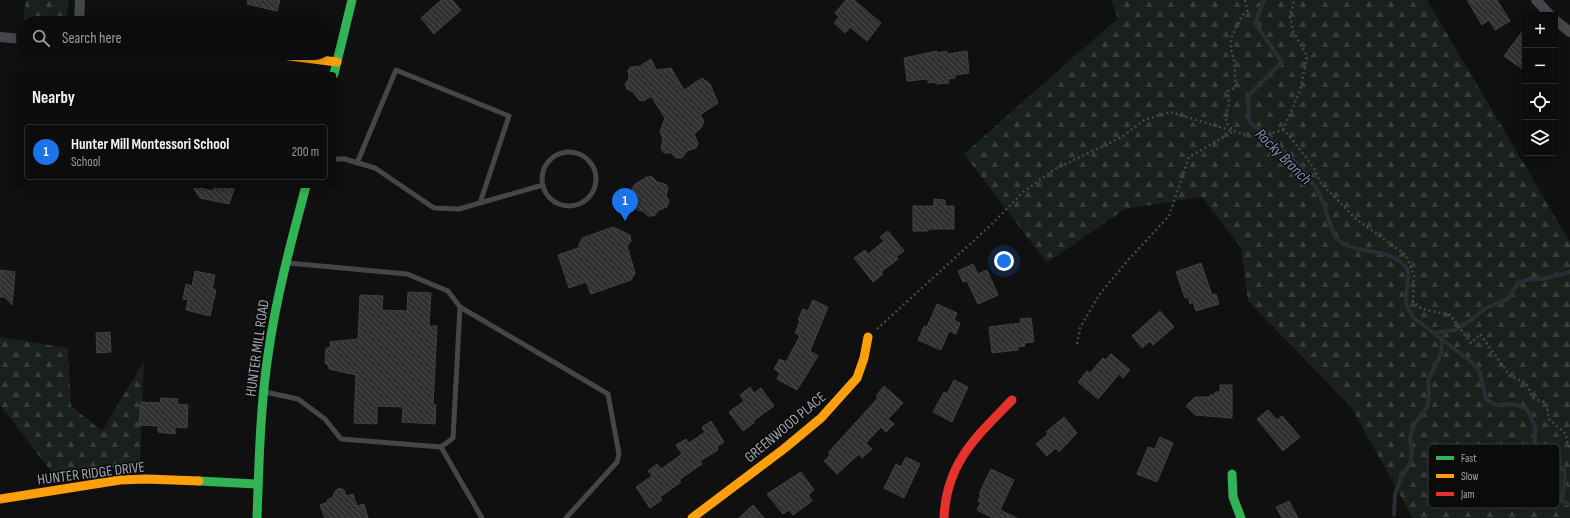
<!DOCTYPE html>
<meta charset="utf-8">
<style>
:root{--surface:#0c0c0d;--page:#151516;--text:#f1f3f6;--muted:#9a9b9d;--line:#2c2c2e;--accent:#1a73e8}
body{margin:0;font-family:"Sofia Sans Condensed",sans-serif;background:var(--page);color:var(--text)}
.controls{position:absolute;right:12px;top:12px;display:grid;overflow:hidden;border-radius:4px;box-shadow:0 2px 6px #0003}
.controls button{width:36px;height:36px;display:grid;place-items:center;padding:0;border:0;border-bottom:1px solid var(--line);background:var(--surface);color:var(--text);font:20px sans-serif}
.you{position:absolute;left:1004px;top:261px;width:14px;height:14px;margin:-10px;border:3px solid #fff;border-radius:50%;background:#1a73e8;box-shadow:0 0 0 6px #1a73e833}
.badge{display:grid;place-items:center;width:26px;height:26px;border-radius:50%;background:var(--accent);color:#fff;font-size:13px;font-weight:700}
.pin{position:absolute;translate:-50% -33px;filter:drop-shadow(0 1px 2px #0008)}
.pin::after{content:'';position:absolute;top:21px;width:14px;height:12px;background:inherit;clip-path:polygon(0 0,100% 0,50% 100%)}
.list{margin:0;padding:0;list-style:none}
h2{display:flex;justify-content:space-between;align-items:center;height:52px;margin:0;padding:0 16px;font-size:17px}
h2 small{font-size:13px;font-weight:400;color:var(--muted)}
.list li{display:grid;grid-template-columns:26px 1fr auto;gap:12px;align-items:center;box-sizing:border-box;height:56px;margin:0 8px 8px;padding:0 8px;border:1px solid var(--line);border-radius:4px}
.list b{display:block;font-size:15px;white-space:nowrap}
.list p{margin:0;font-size:13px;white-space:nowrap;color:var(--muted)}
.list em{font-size:13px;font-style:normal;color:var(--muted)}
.icon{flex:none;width:22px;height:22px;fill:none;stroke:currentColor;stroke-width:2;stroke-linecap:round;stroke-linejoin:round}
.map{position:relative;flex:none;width:1570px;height:518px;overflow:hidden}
.search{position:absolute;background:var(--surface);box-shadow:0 2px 6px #0003;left:16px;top:16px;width:320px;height:44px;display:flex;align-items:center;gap:10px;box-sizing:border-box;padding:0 14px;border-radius:22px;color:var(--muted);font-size:15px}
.panel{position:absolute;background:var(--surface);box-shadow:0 2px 6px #0003;left:16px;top:72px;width:320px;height:116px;border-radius:4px}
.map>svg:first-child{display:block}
.forest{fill:url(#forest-firs)}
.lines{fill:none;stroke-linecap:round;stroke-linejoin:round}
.stream{stroke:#282f34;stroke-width:4}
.building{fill:url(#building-back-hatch);stroke:#404144}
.path{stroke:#46474a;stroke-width:2.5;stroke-dasharray:2 3;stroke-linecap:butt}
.lane{stroke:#444649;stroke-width:5}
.street{stroke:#444649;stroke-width:10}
.fast{stroke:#30b455;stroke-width:9}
.slow{stroke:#ff9f0a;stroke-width:9}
.jam{stroke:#e5322d;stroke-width:9}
.labels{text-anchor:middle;stroke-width:3;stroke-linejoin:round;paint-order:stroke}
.street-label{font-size:15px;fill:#a2a6b1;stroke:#0b0b0c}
.water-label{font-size:16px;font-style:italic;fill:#7b93aa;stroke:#0b0b0c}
.key{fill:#0b0b0c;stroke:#383a3e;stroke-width:1}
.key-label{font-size:11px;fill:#a2a6b1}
</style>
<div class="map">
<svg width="1570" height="518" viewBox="0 0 1570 518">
<defs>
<pattern id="forest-firs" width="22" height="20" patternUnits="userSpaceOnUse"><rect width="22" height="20" fill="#1a201b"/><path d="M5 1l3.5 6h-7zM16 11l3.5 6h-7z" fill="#383d3a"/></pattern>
<pattern id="building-back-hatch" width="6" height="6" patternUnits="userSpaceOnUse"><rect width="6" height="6" fill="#313133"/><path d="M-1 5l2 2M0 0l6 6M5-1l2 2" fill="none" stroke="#4c4c4e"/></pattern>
</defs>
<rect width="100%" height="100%" fill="#101011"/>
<!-- forest -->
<g class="forest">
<path d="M26 0H69L66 23 23 21Z"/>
<path d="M1111 0H1427L1570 242V518H1413L1351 407 1248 301 1241 248 1202 197 1125 209 1047 263 964 154 1118 18Z"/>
<path d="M0 337 68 348 71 406 102 431 144 361 140 465 54 475 0 405Z"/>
</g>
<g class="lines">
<!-- stream -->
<g class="stream">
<path d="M1264 0 1255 23 1282 62 1248 96 1249 121C1273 142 1303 164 1319 193 1324 202 1332 234 1336 238 1353 256 1388 246 1405 266 1413 276 1404 291 1406 302 1407 308 1411 313 1414 318L1473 363 1480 372 1486 399 1495 405 1514 404 1527 409 1535 426V446L1544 457 1564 470C1567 480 1563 489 1562 500L1570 505"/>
<path d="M1434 333 1455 330 1471 320 1486 308 1508 299 1518 283 1530 279H1543L1570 272"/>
<path d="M1394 515 1395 494 1401 478 1410 464 1412 453 1410 438 1414 425 1427 407 1429 396 1428 381 1441 354 1442 339"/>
</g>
</g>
<!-- building -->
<g class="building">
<path d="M248 0H280L277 11 247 4Z"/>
<path d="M441 0H452L461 10 434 34 421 18Z"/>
<path d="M846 0H854L881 23 867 41 850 27 845 33 834 23 839 17 835 13Z"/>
<path d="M1467 0H1497L1510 21 1495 30 1489 20 1482 25Z"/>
<path d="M1525 28V71L1504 56Z"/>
<path d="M937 51V53L947 51V54L967 51 969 73 955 75V78L948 79 949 83 936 84 935 82 928 83V79L907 81 904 58Z"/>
<path d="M651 59 656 70 671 68 684 90 702 78 710 84 718 103 700 115 704 121 701 128 694 134 698 143 696 148 687 151 682 158H676L671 153H664L661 148 663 139 660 131 665 118 651 96 644 101 639 100 633 92 627 89 625 84 629 78 628 70 631 67 640 66Z"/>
<path d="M651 176 657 182 665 184 668 188 666 196 669 201 667 207 659 210 654 216H648L643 211 637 210 633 206 635 197 632 189 635 184 647 177Z"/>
<path d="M192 186 213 191 214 186H235L229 204 200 198Z"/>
<path d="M934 199 945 200V206H954V229H928V231H913V206H934Z"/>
<path d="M613 227 630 235 631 241 627 246 635 273 631 280 591 294 586 282 569 288 558 255 578 248 582 238Z"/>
<path d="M888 231 904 251 896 257 898 259 881 272 883 274 873 282 854 258 865 250 868 254 884 241 880 237Z"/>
<path d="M1201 263 1212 295 1216 294 1219 304 1196 311 1193 302 1190 304 1188 297 1185 298 1176 272Z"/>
<path d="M973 264 978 274 987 270 998 295 978 304 967 281 963 282 958 271Z"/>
<path d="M0 270 15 272 12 305 5 297H0Z"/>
<path d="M195 271 215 275 212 289 216 290 210 316 186 310 188 300 183 299 186 284 192 286Z"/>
<path d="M408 292 431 293 429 326H437L433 405H436L435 424 402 422 403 407 377 406V424L354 423 356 375 329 369 328 365 325 363 326 348 331 347 330 342 358 339 360 295 383 296 382 310 407 311Z"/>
<path d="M813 300 828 307 810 351 818 356 797 390 777 379 780 373 774 369 780 359 786 362 800 336 795 333 800 321 798 320 803 309 808 311Z"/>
<path d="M937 304 957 313 954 320 960 323 956 334 949 331 941 350 918 340 924 326 927 327Z"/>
<path d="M1160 311 1174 327 1153 345 1150 341 1142 348 1132 336Z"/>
<path d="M1031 318 1034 342 1024 343 1025 346 1018 347V350L992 353 989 327 1021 323 1020 319Z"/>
<path d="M110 332 111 352 97 353 96 333Z"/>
<path d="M1111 354 1130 370 1123 378 1119 374 1098 399 1078 382 1087 371 1090 373 1103 358 1106 360Z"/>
<path d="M954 380 968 387 952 422 933 412 944 392 947 394Z"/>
<path d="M1220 385H1232V418L1195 415 1186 406 1195 397H1210V395H1215V392H1220Z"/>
<path d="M884 386 903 403 888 419 894 424 886 432 881 427 866 443 872 449 862 458 859 454 837 474 824 461 830 455 828 453 878 398 876 396Z"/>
<path d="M750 387 754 393 761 388 774 406 753 421 754 423 743 431 729 412 744 401 740 395Z"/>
<path d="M161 398 178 399 177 404 188 405 187 428 175 427V434L158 432V426L139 425 141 402 160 403Z"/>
<path d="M1268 410 1277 420 1282 416 1300 437 1283 451 1257 419Z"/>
<path d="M1064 417 1077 433 1059 452 1056 448 1047 456 1036 444 1048 434 1046 432Z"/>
<path d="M711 421 724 442 717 447 718 450 700 461 702 464 679 480 681 482 660 497 662 500 650 508 636 487 652 476 648 471 657 464 661 469 682 454 676 445 686 439 689 443 705 432 702 427Z"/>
<path d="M1160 437 1173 443 1157 482 1137 474 1148 447 1155 449Z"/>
<path d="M906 457 920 464 904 498 884 488 896 464 901 467Z"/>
<path d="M991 469 1014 480 1000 510 1017 518H993L977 510 981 502 978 501 981 495 979 494Z"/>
<path d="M801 472 814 490 808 495 812 501 793 515 789 510 783 514 767 494Z"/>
<path d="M340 488 344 490 346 496 353 494 357 506 364 504 368 518H325L320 505 328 502 327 500 332 498 336 490Z"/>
<path d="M1289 501 1298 518H1282L1276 507Z"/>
<path d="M753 505 764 518H739Z"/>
</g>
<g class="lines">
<!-- path -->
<g class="path">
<path d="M1245 0 1247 11 1242 16 1231 38V50L1234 59 1236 87 1228 91 1229 104 1225 116 1228 125 1234 131 1249 136H1260L1283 130 1288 134 1314 168 1320 182 1356 219 1406 255 1414 276 1413 302 1422 309 1450 315 1471 343 1480 334 1510 376 1526 383 1533 398 1546 403 1549 419 1566 434 1568 446 1570 447"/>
<path d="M1283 130 1300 91 1307 56 1293 31 1290 17 1294 0"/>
<path d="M877 329 993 223 1023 192 1055 169 1122 137 1144 120 1170 112 1233 131"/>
<path d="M1077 344 1080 328 1099 295 1128 260 1169 216 1189 157 1234 131"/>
</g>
<!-- lane -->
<g class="lane">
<circle cx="569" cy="179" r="27"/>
<path d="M334 159H345L375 168 434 208 459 209 543 185"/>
<path d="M357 163 396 70 509 116 480 203"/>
<path d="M460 307 608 394 619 454 617 462 566 518"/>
<path d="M265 392 298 399 325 419 341 439 441 447 453 438 460 307 448 291 407 274 288 263"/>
<path d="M441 447 482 518"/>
</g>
<!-- street -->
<g class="street">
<path d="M1536 0 1550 15"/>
<path d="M1555 20 1570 32"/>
<path d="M79 23 80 0"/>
<path d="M0 37 23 39"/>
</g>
<!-- fast -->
<g class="fast">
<path d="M334 74 352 0"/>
<path d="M1232 474 1233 497 1241 518"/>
<path d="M199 481 258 484"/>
<path d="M257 518C259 464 260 409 268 355 276 298 291 242 306 186"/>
</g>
<!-- slow -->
<g class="slow">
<path d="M266 53 337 62"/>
<path d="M0 499 120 480 146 479 199 481"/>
<path d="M692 518 785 448 821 418 857 378 864 358 868 337"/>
</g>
<!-- jam -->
<path class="jam" d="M944 518C946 463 976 437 1012 400"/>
</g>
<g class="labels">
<!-- street labels -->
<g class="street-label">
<text transform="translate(257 348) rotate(-82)" y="5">HUNTER MILL ROAD</text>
<text transform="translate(785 427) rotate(-40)" y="5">GREENWOOD PLACE</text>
<text transform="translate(91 473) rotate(-7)" y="5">HUNTER RIDGE DRIVE</text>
</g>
<!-- water labels -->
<g class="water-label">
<text transform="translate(1284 156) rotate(45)" y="6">Rocky Branch</text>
</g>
</g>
<!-- legend -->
<rect x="1428" y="444" width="132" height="64" rx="6" class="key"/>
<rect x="1436" y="456" width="18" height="4" fill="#30b455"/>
<rect x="1436" y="474" width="18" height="4" fill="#ff9f0a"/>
<rect x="1436" y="492" width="18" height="4" fill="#e5322d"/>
<g class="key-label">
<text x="1461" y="462">Fast</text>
<text x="1461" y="480">Slow</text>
<text x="1461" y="498">Jam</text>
</g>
</svg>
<div class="controls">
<button>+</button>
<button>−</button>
<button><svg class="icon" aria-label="locate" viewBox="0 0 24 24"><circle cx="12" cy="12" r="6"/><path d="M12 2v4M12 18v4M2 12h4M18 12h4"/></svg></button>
<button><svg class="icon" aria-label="layers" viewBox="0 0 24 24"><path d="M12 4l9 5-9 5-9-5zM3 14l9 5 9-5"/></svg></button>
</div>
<div class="you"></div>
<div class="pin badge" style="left:625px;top:221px">1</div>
<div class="search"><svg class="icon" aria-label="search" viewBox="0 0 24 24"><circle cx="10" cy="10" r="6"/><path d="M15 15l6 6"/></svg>Search here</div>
<section class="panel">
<h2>Nearby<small></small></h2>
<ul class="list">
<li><span class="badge">1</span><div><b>Hunter Mill Montessori School</b><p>School</p></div><em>200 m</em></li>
</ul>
</section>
</div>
